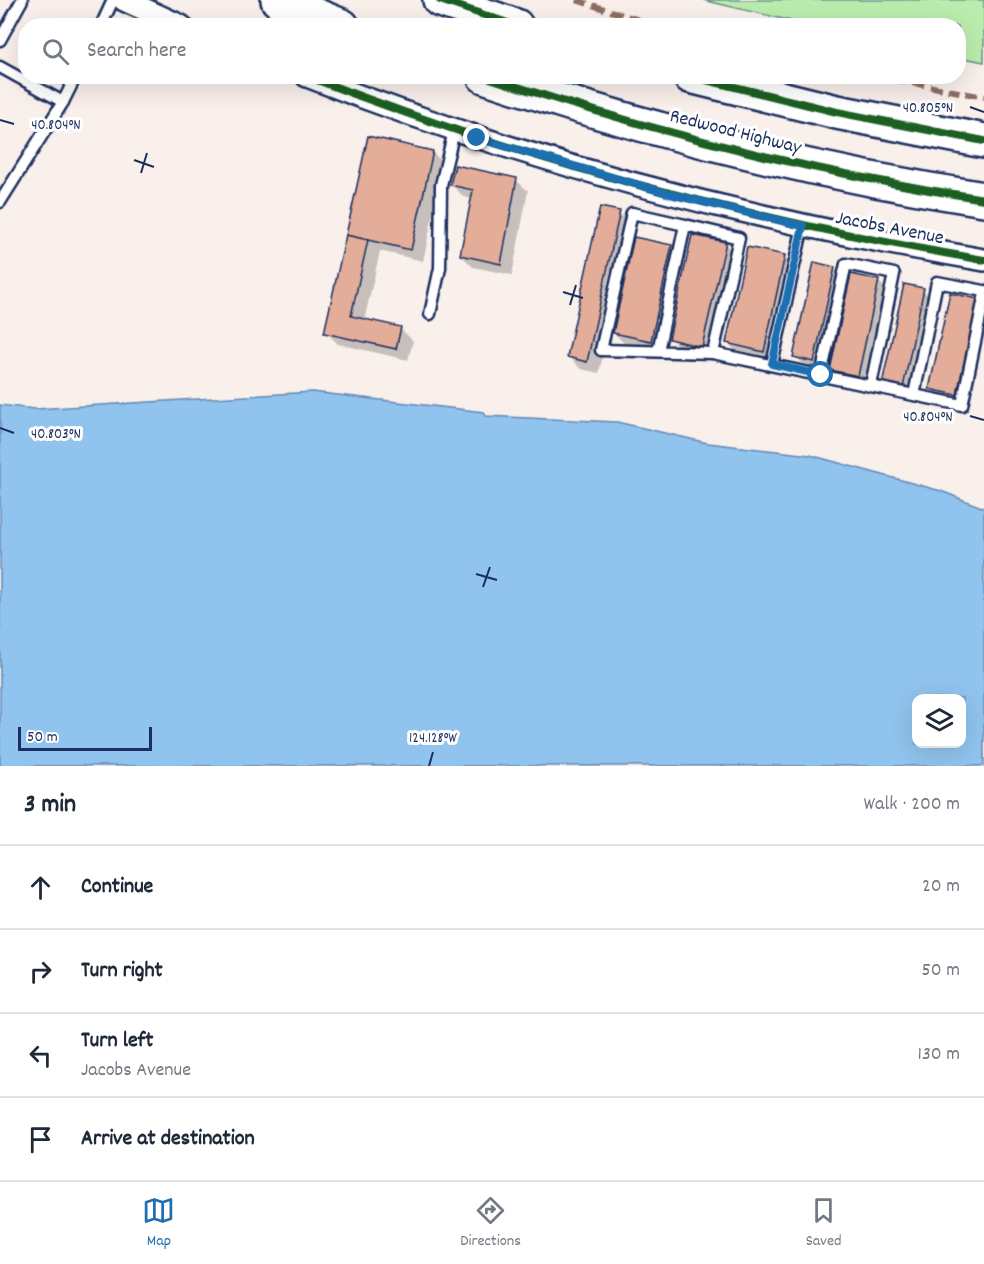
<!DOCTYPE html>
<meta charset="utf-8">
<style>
:root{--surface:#fff;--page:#f6f6f7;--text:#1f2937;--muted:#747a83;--line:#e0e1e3;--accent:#1f6fb2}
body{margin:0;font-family:Dekko,sans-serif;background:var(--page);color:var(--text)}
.controls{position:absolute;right:18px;bottom:18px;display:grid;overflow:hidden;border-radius:12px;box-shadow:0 6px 24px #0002}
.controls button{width:54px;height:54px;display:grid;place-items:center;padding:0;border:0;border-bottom:2px solid var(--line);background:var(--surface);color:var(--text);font:30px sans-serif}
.scale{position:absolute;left:18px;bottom:15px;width:134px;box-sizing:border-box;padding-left:6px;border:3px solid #1b2f5e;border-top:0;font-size:16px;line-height:21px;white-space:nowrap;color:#1b2f5e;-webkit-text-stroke:4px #fff;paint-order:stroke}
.stop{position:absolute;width:18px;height:18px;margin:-14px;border:4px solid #1f6fb2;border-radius:50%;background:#fff}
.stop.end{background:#1f6fb2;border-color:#fff;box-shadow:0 2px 6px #0008}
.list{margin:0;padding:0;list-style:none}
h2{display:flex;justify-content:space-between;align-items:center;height:78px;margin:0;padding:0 24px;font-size:26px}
h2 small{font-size:20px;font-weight:400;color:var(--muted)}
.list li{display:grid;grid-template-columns:39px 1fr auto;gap:18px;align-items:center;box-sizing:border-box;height:84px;padding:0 24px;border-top:2px solid var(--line)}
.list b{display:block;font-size:22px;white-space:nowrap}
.list p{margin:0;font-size:20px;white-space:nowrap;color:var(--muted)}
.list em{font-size:20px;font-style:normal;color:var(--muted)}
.icon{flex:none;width:33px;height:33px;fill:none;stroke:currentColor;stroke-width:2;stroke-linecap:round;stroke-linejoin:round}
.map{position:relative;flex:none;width:984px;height:766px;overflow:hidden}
.search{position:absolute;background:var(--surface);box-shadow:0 6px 24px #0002;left:18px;right:18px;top:18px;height:66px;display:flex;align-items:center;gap:15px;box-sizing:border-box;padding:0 21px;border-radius:24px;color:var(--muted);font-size:22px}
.sheet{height:414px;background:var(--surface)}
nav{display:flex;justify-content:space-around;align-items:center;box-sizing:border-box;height:84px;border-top:2px solid var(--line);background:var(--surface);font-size:16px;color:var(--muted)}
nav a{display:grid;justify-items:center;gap:3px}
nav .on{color:var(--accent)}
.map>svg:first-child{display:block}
.green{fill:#baedad;stroke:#6a8e86;stroke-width:1.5}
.water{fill:#90c3ed;stroke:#6188b4;stroke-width:1.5;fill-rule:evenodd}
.shadow{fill:#0003}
.building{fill:#e3ad99;stroke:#1b2f5e;stroke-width:1.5}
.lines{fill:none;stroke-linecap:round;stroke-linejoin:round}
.service-casing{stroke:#1b2f5e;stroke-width:15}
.minor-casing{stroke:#1b2f5e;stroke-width:26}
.trunk-casing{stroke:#1b2f5e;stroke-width:38}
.service{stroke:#fff;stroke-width:10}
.minor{stroke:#fff;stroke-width:21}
.trunk{stroke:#fff;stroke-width:33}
.quiet{stroke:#8d6e63;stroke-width:6;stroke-dasharray:12 6;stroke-linecap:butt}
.cycleway-casing{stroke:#fff;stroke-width:11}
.cycleway{stroke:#1b5e20;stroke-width:8}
.route{stroke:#1f6fb2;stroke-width:8}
.ticks{fill:none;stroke:#1b2f5e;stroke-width:2}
.labels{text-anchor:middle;stroke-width:6;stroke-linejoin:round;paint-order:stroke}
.street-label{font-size:20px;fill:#1b2f5e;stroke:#fff}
.ticks-label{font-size:15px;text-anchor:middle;fill:#1b2f5e;stroke:#fff;stroke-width:6;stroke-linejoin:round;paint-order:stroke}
</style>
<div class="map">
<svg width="984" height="766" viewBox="0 0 984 766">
<rect width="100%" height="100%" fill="#f9efeb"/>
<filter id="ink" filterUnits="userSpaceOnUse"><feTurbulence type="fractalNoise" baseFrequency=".0167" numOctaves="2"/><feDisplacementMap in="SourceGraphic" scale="12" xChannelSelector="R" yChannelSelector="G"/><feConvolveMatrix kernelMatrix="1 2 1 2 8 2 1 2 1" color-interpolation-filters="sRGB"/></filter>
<g filter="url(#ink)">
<!-- green -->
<path class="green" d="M703 0H984V62L959 57 958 26 808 25Z"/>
<!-- water -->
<path class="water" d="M312 392 484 412 486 416 617 422 708 443 810 455 941 491 984 508V766H0V405L35 409ZM916 698H962V744H916Z"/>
<!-- shadow -->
<g class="shadow">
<path d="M369 138 432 152 444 164 423 261 380 251 364 321 401 329 413 341 408 360 338 344 326 332Z"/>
<path d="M516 180 528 191 512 275 473 267 461 255 473 199 464 197 452 185Z"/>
<path d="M619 213 631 225 599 373 581 369 569 357Z"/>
<path d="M725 244 737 256 714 358 683 351 671 339Z"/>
<path d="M671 247 683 259 662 352 626 345 614 333Z"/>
<path d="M785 257 796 269 776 363 740 355 728 343Z"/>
<path d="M834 268 846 280 825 373 807 368 795 356Z"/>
<path d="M878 281 890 293 870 387 844 382 832 370Z"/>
<path d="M923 290 935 302 914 399 896 395Z"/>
<path d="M977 300 984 307V334L968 406 942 400 930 388Z"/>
</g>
<!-- building -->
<g class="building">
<path d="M368 136 433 151 411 250 346 235Z"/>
<path d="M455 165 517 178 501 264 460 255 473 190 450 185Z"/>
<path d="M600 207 620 211 587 362 567 357Z"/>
<path d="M346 235 368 240 351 316 401 327 396 349 324 333Z"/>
<path d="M692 235 726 242 702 347 669 339Z"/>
<path d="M634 237 672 245 651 341 613 333Z"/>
<path d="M747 247 785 255 764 352 726 343Z"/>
<path d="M814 262 835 267 814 362 793 357Z"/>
<path d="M851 274 879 280 858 376 830 370Z"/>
<path d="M904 284 924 288 903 388 882 384Z"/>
<path d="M950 293 978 299 957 395 929 389Z"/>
</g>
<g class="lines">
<defs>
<g id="service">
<path d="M101 26 113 0"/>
<path d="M0 40 22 0"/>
<path d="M0 67 63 102"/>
<path d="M0 202 63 102 76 76"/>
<path d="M685 225 739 238 713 353"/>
<path d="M430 314 440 268 441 185 454 131"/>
<path d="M658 351 685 225 632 213 601 350 713 353 962 405 984 298"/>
<path d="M772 364 803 226"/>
<path d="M821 375 846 264 894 274 871 385"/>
<path d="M914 395 937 282 984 291"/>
</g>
<g id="minor">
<path d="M124 0 181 26"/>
<path d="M307 76C526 162 753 221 984 260"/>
</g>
<g id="trunk">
<path d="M278 0 342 26"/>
<path d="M440 0 516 26"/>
<path d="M484 76C646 130 815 173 984 199"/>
<path d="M690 76 837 112 984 141"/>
</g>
</defs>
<!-- service casing -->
<use href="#service" class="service-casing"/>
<!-- minor casing -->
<use href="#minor" class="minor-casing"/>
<!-- trunk casing -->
<use href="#trunk" class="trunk-casing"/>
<!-- service -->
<use href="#service" class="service"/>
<!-- minor -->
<use href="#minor" class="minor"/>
<!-- trunk -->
<use href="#trunk" class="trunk"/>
<!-- quiet -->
<g class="quiet">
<path d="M576 0 658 26"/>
<path d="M877 76 984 97"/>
</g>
<defs>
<g id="cycleway">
<path d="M440 0 516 26"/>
<path d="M307 76C526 162 753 221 984 260"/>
<path d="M484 76C646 130 815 173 984 199"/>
<path d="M690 76 837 112 984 141"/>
</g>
</defs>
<!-- cycleway casing -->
<use href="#cycleway" class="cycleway-casing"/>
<!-- cycleway -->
<use href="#cycleway" class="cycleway"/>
</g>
</g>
<g class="lines" filter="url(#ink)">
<!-- route -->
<path class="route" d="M477 138 670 194 803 226 772 364 821 375"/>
</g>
<!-- ticks -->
<path class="ticks" d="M970 107 984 112M0 120 14 124M134 160 154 167M141 173 147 153M563 292 583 298M570 305 576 285M970 416 984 420M0 428 14 433M476 574 497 580M483 587 490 567M429 766 433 752"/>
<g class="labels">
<!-- street labels -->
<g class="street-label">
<text transform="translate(736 130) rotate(14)" y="7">Redwood Highway</text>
<text transform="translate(890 226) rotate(11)" y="7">Jacobs Avenue</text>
</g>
</g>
<g class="ticks-label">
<text x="928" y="112">40.805°N</text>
<text x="56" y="129">40.804°N</text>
<text x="928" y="421">40.804°N</text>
<text x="56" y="438">40.803°N</text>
<text x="433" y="742">124.128°W</text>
</g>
</svg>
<div class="controls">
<button><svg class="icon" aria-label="layers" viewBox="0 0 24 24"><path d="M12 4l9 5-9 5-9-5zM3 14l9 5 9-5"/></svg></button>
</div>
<div class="scale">50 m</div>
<div class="stop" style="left:821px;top:375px"></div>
<div class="stop end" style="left:477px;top:138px"></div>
<div class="search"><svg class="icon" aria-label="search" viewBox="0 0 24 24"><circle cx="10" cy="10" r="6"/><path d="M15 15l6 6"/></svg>Search here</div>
</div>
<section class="sheet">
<h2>3 min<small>Walk · 200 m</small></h2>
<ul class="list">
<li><svg class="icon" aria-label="ahead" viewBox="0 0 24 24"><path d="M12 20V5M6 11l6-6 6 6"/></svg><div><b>Continue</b></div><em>20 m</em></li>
<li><svg class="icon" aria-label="right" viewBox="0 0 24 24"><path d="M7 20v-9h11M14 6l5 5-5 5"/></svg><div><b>Turn right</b></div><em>50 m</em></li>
<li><svg class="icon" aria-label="left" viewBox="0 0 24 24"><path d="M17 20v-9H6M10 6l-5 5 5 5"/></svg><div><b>Turn left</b><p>Jacobs Avenue</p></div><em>130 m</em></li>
<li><svg class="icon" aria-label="arrive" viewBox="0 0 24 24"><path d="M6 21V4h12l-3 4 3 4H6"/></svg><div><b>Arrive at destination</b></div></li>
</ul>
</section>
<nav>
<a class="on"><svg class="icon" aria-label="map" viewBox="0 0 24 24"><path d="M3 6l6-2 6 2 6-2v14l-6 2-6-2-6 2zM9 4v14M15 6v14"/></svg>Map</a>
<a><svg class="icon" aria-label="directions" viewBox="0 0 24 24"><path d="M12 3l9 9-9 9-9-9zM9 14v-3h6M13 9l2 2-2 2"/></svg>Directions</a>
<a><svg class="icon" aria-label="saved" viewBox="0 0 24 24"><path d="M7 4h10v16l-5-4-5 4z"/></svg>Saved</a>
</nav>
